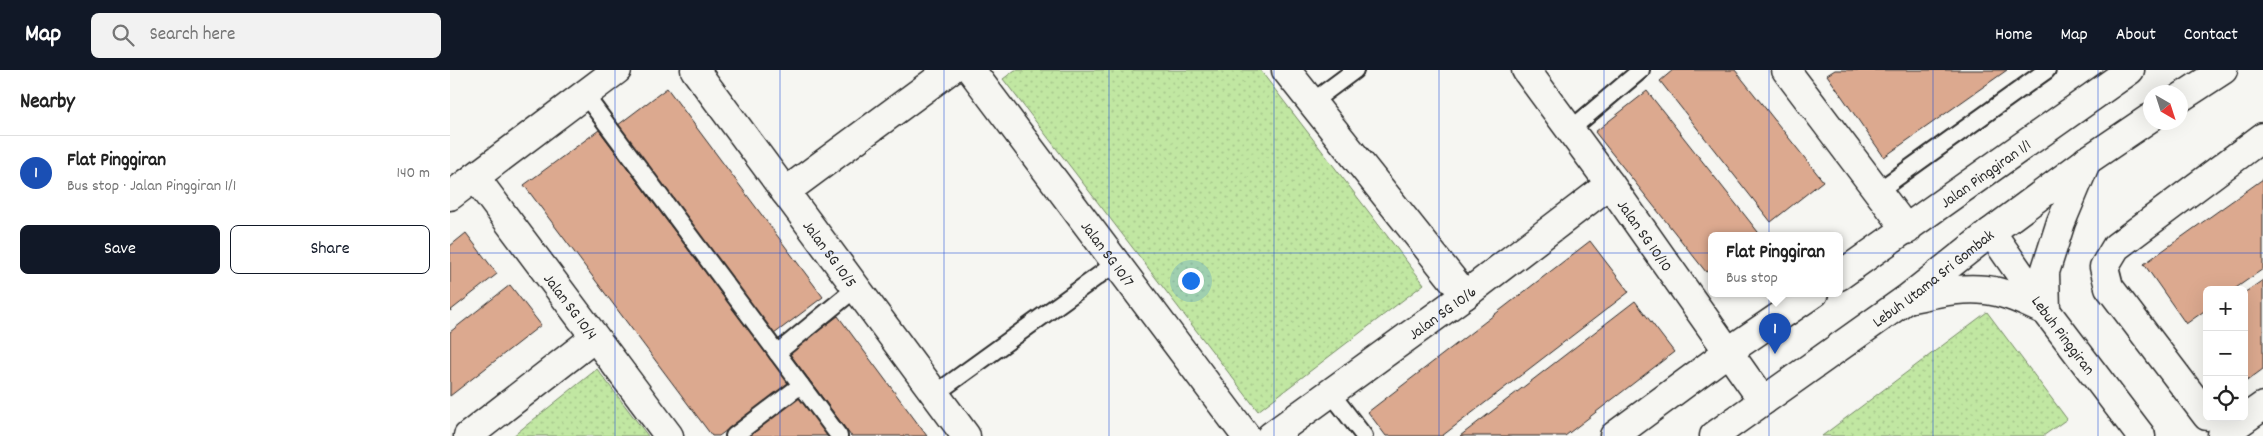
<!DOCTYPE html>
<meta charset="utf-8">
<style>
:root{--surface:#fff;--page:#f2f2f2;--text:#222;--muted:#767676;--line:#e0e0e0;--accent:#111827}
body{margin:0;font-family:Dekko,sans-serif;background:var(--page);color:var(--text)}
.controls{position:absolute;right:15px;bottom:15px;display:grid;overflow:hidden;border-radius:8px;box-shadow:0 5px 20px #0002}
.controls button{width:45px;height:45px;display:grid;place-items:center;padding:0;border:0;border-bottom:1px solid var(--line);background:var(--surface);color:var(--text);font:25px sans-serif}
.compass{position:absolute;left:1693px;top:15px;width:45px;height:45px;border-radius:50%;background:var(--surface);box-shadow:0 5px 20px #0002;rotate:141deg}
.you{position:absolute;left:740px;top:210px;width:18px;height:18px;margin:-12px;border:4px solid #fff;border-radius:50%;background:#1a73e8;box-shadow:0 0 0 8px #1a73e833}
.badge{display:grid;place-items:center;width:32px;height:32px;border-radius:50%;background:var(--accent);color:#fff;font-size:16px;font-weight:700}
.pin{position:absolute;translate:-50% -41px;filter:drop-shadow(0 1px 2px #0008)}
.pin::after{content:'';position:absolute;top:26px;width:18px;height:15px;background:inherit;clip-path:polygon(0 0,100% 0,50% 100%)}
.popup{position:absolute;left:1258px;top:162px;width:135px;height:65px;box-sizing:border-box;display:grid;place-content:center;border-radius:8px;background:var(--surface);filter:drop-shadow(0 1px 4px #0005);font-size:16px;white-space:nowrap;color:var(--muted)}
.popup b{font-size:19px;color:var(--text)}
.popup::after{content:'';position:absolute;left:50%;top:100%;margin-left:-10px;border:10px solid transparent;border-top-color:var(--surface)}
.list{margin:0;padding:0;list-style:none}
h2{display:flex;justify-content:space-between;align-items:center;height:65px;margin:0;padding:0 20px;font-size:21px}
h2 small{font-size:16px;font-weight:400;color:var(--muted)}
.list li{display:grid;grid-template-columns:32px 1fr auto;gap:15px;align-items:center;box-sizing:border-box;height:75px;padding:0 20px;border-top:1px solid var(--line)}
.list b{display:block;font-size:19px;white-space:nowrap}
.list p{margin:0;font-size:16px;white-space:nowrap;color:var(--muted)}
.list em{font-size:16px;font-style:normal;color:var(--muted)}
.actions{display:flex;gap:10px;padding:15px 20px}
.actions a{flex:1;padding:11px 0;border:1px solid var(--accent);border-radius:8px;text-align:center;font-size:18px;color:var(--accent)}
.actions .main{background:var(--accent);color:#fff}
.icon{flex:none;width:28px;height:28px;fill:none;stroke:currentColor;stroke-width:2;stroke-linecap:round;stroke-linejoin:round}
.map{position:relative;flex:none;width:1813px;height:366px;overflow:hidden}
header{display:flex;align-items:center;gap:30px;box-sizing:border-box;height:70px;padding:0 25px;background:var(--accent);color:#fff}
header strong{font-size:24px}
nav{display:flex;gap:28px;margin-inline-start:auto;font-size:18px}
.search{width:350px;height:45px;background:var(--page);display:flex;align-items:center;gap:12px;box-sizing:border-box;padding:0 18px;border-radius:8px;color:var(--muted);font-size:19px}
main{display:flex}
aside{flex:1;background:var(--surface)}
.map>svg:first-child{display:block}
.park{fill:url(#park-dots);stroke:#768966}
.building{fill:#dca98f;stroke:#2b2b2b}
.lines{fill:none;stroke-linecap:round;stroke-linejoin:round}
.service-casing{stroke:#2b2b2b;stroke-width:20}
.minor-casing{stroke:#2b2b2b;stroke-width:31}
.tertiary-casing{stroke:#2b2b2b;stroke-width:31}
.service{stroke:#f6f6f2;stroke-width:16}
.minor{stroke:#f6f6f2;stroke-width:28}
.tertiary{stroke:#f6f6f2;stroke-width:28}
.grid{fill:none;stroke:#1d4ed8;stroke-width:1;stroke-opacity:0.55}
.labels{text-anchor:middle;stroke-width:4.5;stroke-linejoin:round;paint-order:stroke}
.street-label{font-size:16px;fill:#2b2b2b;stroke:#f6f6f2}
</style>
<header>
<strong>Map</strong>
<div class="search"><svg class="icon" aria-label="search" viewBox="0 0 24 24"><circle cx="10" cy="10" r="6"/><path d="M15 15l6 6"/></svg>Search here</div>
<nav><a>Home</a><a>Map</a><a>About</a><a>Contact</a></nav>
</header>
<main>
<aside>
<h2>Nearby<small></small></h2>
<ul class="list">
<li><span class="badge" style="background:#1a4fb4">1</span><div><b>Flat Pinggiran</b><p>Bus stop · Jalan Pinggiran 1/1</p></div><em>140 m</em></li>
</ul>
<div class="actions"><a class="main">Save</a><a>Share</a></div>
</aside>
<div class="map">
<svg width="1813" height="366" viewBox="0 0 1813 366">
<defs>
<pattern id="park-dots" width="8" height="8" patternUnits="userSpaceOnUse" patternTransform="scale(1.25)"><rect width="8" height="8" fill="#c1e7a2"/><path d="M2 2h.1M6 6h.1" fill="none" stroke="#a6c68c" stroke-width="1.8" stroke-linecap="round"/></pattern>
</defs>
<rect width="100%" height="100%" fill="#f6f6f2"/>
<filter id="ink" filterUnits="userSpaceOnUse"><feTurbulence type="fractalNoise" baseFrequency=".02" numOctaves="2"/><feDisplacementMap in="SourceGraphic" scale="10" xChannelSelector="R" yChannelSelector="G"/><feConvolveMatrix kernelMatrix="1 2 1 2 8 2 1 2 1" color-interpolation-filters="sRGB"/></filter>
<g filter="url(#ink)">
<!-- park -->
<g class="park">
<path d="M565 0H810L974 214 808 341 553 9Z"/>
<path d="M1537 242 1617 349 1593 366H1372Z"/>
<path d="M147 299 198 366H63Z"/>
</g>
<!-- building -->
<g class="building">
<path d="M1223 0H1285L1373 111 1321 152 1210 11Z"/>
<path d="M1385 0H1557L1434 87 1377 5Z"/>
<path d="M217 18 373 227 324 264 168 55Z"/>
<path d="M1197 21 1308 162 1304 165H1261V199L1256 202 1145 62Z"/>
<path d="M149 60 339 314 269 366H262L74 115Z"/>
<path d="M1813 109V199L1783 220H1757V239L1736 254 1694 194Z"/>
<path d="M16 163 47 204 0 241V176Z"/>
<path d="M1140 171 1179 222 992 366H936L918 342Z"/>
<path d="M1813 210V299L1794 313V223Z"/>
<path d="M60 215 91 255 0 326V262Z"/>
<path d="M1185 231 1224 282 1115 366H1010Z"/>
<path d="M388 246 477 366H401L339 283Z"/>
<path d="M349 324 380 366H293Z"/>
</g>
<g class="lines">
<defs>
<g id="service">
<path d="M135 25 389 366"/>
<path d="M862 32 905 0"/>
<path d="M1120 60 1191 0"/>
<path d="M1428 121 1597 0"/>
<path d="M327 283 406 218"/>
<path d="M880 322 914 366"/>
<path d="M485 324 666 193"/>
<path d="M284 366 351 315"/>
</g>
<g id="minor">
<path id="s1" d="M245 0 516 366"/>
<path id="s2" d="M521 0 796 366"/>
<path d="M836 0 1015 225"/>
<path id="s3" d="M1076 0 1160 114 1313 331"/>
<path d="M1336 0 1457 160"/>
<path id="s4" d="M25 107 219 366"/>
<path d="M335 122 500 0"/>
<path d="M0 126 167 0"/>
<path id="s5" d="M1389 206 1680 0"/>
<path d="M1757 346 1659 217 1654 197 1666 177 1813 67"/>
<path d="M1772 365 1813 336"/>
<path d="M18 366 144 268"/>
<path id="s6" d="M821 366 1015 225 1160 114"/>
<path d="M1164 366 1279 281 1364 223"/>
</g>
<g id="tertiary">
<path d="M1730 28 1773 0"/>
<path id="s7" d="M1541 162 1596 241 1691 366"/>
<path d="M1462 228C1487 223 1511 217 1536 220 1557 222 1577 233 1596 241"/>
<path d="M1596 241 1595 202 1611 152 1637 90"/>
<path id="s8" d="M1264 366 1458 228 1541 162 1638 90 1700 48"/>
</g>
</defs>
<!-- service casing -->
<use href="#service" class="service-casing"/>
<!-- minor casing -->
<use href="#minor" class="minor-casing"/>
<!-- tertiary casing -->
<use href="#tertiary" class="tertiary-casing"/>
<!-- service -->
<use href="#service" class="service"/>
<!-- minor -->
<use href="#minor" class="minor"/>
<!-- tertiary -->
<use href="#tertiary" class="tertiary"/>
</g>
</g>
<!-- grid -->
<path class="grid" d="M165 0V366M330 0V366M494 0V366M659 0V366M824 0V366M989 0V366M1154 0V366M1319 0V366M1483 0V366M1648 0V366M0 183H1813"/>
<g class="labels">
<!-- street labels -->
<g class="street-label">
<text dy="6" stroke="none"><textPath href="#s5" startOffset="179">Jalan Pinggiran 1/1</textPath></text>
<text dy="6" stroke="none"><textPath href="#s3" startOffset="204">Jalan SG 10/10</textPath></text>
<text dy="6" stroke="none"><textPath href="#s1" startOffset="228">Jalan SG 10/5</textPath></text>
<text dy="6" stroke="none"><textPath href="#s2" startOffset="229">Jalan SG 10/7</textPath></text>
<text dy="6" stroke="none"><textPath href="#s8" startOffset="270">Lebuh Utama Sri Gombak</textPath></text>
<text dy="6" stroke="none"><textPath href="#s4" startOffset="161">Jalan SG 10/4</textPath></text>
<text dy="6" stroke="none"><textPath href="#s6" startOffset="211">Jalan SG 10/6</textPath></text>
<text dy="6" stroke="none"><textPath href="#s7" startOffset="126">Lebuh Pinggiran</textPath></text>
</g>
</g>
</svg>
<div class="controls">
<button>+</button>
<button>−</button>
<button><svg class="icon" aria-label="locate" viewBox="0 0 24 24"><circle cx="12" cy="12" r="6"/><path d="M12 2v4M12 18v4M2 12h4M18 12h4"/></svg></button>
</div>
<svg class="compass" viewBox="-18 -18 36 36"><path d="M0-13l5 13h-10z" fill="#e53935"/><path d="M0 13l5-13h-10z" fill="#767676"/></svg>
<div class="you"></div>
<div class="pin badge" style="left:1325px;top:284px;background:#1a4fb4">1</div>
<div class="popup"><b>Flat Pinggiran</b>Bus stop</div>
</div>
</main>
